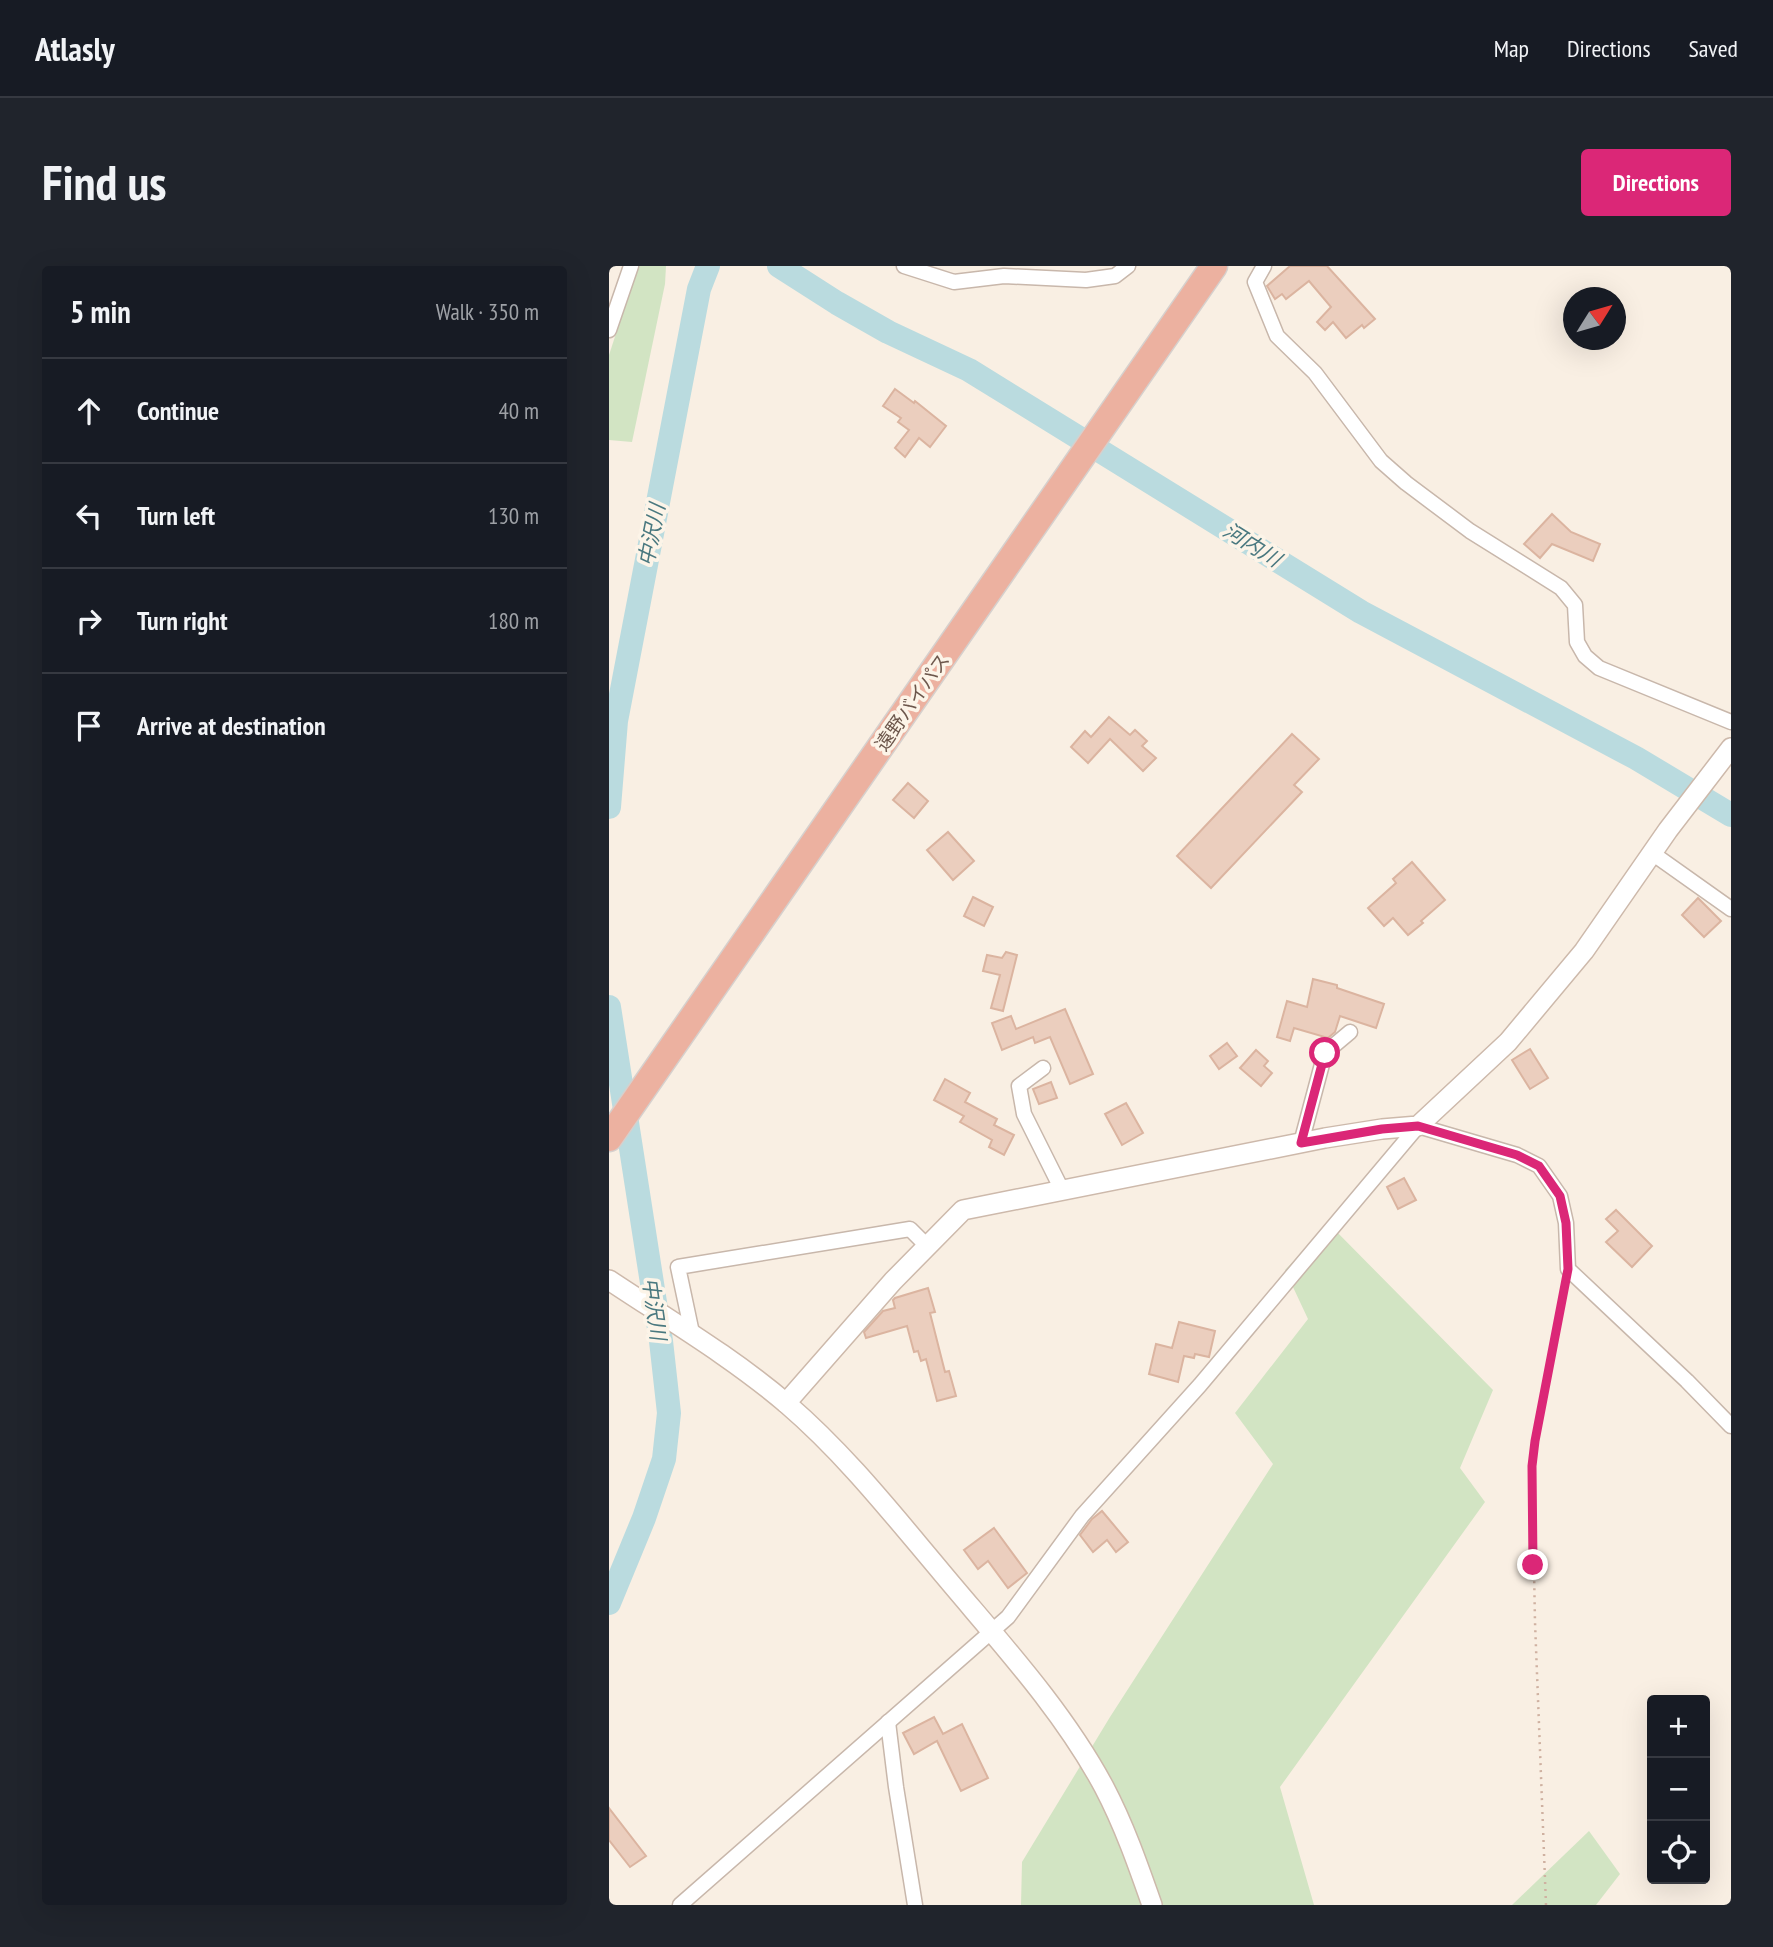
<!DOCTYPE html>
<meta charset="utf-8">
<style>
:root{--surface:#171b24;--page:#20242c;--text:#f1f3f6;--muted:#9ea1a6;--line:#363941;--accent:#db2777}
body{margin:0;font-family:"PT Sans Narrow","Noto Sans JP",sans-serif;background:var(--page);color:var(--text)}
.controls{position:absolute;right:21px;bottom:21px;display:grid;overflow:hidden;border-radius:7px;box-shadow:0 7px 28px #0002}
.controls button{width:63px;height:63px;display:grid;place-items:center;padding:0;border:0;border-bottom:2px solid var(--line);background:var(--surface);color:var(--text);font:35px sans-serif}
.compass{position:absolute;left:954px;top:21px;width:63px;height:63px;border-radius:50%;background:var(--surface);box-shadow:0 7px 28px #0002;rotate:53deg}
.stop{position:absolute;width:21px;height:21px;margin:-16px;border:5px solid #db2777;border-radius:50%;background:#fff}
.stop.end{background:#db2777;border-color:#fff;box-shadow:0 2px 7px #0008}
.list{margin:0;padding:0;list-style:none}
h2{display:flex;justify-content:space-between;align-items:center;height:91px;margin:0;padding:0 28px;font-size:30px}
h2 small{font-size:23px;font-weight:400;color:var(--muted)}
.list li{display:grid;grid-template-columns:46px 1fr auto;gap:21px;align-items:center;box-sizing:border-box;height:105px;padding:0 28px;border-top:2px solid var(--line)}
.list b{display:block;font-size:26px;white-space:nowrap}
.list em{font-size:23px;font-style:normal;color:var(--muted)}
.icon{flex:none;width:38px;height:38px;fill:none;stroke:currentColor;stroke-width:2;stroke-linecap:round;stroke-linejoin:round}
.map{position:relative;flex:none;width:1122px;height:1639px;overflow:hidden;border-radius:7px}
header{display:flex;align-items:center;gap:42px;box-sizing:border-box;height:98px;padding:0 35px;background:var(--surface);border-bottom:2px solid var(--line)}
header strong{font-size:33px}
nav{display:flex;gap:38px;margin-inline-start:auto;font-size:24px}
.intro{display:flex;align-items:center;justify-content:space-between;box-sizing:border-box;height:168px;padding:0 42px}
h1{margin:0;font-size:49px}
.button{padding:18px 32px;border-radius:7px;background:var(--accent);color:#fff;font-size:24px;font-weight:700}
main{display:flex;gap:42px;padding:0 42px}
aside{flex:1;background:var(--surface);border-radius:7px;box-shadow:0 7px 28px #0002}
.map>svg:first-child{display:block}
.green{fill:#d2e4c3}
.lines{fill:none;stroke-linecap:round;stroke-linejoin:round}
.river{stroke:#badbdf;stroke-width:24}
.building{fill:#ebcebe;stroke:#dbb4a0;stroke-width:2}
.street-casing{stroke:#c8b7ab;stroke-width:17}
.secondary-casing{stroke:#cdb9ab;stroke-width:22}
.highway-casing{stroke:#d6d0cd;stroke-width:29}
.path{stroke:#cfb1a1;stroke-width:2.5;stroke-dasharray:2 5;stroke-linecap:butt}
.street{stroke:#fff;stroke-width:14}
.secondary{stroke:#fff;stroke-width:19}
.highway{stroke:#ecb1a0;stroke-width:26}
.route{stroke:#db2777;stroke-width:9}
.labels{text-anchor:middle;stroke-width:7;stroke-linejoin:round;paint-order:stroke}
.street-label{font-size:19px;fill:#6d574c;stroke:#fcf4e8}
.water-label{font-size:21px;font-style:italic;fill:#49787f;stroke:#fcf4e8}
</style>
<header>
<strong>Atlasly</strong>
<nav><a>Map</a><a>Directions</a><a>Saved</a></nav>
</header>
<div class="intro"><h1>Find us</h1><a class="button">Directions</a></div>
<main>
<aside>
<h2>5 min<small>Walk · 350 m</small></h2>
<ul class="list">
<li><svg class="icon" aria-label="ahead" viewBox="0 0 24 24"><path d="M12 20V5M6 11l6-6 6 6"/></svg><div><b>Continue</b></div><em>40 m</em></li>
<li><svg class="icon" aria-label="left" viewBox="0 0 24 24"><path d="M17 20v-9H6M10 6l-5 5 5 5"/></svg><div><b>Turn left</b></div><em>130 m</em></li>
<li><svg class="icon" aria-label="right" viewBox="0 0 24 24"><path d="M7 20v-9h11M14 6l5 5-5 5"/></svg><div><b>Turn right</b></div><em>180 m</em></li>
<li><svg class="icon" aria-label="arrive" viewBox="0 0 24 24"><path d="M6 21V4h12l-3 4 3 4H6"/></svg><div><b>Arrive at destination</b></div></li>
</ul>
</aside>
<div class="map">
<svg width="1122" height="1639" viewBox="0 0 1122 1639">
<rect width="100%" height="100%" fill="#f9efe3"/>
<!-- green -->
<g class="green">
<path d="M29 0H57L56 18 23 176 0 174V89Z"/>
<path d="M720 958 884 1124 851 1202 876 1236 671 1521 705 1639H412L413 1596 501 1451 664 1198 626 1147 699 1053 676 1004Z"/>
<path d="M980 1565 1011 1608 987 1639H903Z"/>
</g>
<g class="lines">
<!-- river -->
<g class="river">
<path d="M170 0 228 37 279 66 360 104 752 346 1027 492 1122 549"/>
<path d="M0 541 7 455 90 23 99 0"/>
<path d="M0 741 52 1075 60 1147 55 1193 35 1252 0 1337"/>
</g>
</g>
<!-- building -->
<g class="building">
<path d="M681 0H718L766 53 755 62 753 59 737 72 724 56 716 64 708 56 722 41 700 15 677 33 673 28 666 33 658 20Z"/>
<path d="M286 123 305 137 306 135 337 160 321 181 310 172 296 191 286 182 300 164 289 156 292 152 274 140Z"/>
<path d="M943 248 962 266 991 278 984 295 943 278 931 292 915 278Z"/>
<path d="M500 451 521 469 526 464 538 475 533 480 547 492 534 505 501 473 479 497 462 481 476 465 482 471Z"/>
<path d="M683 468 710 493 685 519 693 526 602 622 568 590Z"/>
<path d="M299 517 319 535 305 552 284 534Z"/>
<path d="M339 566 365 595 344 614 318 584Z"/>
<path d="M803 596 836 634 812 655 814 657 799 669 784 652 775 660 759 642 787 617 784 613Z"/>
<path d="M364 631 384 641 375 660 355 650Z"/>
<path d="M1089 632 1112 655 1095 671 1073 649Z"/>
<path d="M397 686 408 689 394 745 382 742 391 709 374 705 378 689 393 692Z"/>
<path d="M704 713 728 719V722L775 738 767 762 731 750 726 766 719 772 685 762 681 775 668 771 678 735 698 741Z"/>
<path d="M456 743 484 808 461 818 441 771 426 777 424 771 393 784 383 757 402 750 407 763Z"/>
<path d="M618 777 628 790 610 803 601 790Z"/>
<path d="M921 783 939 812 921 823 903 794Z"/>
<path d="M647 784 659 795 655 800 663 807 652 820 631 802Z"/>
<path d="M336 813 361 827 356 836 388 853 385 859 405 869 395 889 380 881 383 874 351 856 355 850 325 834Z"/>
<path d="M442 816 448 832 430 838 424 823Z"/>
<path d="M517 837 534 867 513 879 496 848Z"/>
<path d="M795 912 807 934 789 943 778 921Z"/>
<path d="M1007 944 1043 980 1023 1001 997 976 1009 965 997 953Z"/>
<path d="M319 1022 326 1046 321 1047 336 1106 340 1105 347 1130 328 1135 317 1093 312 1095 309 1085 305 1086 298 1060 257 1072 255 1066 274 1045 286 1042 284 1034 286 1032Z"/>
<path d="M570 1056 606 1065 600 1091 586 1088 585 1092 575 1090 569 1116 540 1108 547 1078 563 1082Z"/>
<path d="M493 1245 519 1276 507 1286 498 1274 484 1286 471 1269 483 1253Z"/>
<path d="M385 1262 418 1307 399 1322 379 1295 369 1303 355 1284Z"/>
<path d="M325 1451 334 1468 353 1458 379 1512 352 1525 328 1475 305 1488 294 1467Z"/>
<path d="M0 1542 37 1590 21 1601 0 1574Z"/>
</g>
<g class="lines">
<defs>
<g id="street">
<path d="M295 0 345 16 395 10 477 14 506 10 519 0"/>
<path d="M655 0 646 16 668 70 706 107 772 195 797 217 861 265 952 322 966 339 968 376 976 390 990 402 1122 456"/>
<path d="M0 64 22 0"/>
<path d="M1043 587 1122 643"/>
<path d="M434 802 410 820 415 848 453 924"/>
<path d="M692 877 716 787 741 766"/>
<path d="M83 1067 69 1001 301 963 318 980"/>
<path d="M279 1456 287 1521 306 1639"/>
<path d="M71 1639 399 1351 473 1250 591 1119 809 860 908 889 930 900 951 930 957 957 959 1003 1078 1115 1122 1160"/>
</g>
<g id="secondary">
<path d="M0 1014C60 1054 123 1091 178 1138 235 1187 281 1245 329 1302 387 1372 452 1441 495 1521 515 1559 529 1599 543 1639"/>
<path d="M177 1137 284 1015 354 944 716 872 773 863 809 860 899 776 975 685 1059 564 1122 482"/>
</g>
<path id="highway" d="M0 872 605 0"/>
</defs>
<!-- street casing -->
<use href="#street" class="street-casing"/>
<!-- secondary casing -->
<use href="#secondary" class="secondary-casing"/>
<!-- highway casing -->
<use href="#highway" class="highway-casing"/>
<!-- path -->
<path class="path" d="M937 1639 926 1356 923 1200 926 1175 956 1019"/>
<!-- street -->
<use href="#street" class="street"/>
<!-- secondary -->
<use href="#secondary" class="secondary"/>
<!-- highway -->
<use href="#highway" class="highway"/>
</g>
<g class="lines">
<!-- route -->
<path class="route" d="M716 787 692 877 773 863 809 860 908 889 930 900 951 930 957 957 959 1003 926 1175 923 1200 924 1299"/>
</g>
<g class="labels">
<!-- street labels -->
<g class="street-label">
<text transform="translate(303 436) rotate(-55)" y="7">遠野バイパス</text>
</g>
<!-- water labels -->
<g class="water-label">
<text transform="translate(43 269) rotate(-79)" y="7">中沢川</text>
<text transform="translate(643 279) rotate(32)" y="7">河内川</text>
<text transform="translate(45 1043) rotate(82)" y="7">中沢川</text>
</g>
</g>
</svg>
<div class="controls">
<button>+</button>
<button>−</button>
<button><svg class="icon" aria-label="locate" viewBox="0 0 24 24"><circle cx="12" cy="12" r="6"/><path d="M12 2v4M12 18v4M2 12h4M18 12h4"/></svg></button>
</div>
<svg class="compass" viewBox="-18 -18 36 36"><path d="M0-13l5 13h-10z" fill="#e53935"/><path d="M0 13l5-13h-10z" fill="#9ea1a6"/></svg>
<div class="stop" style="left:716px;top:787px"></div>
<div class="stop end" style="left:924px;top:1299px"></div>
</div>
</main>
